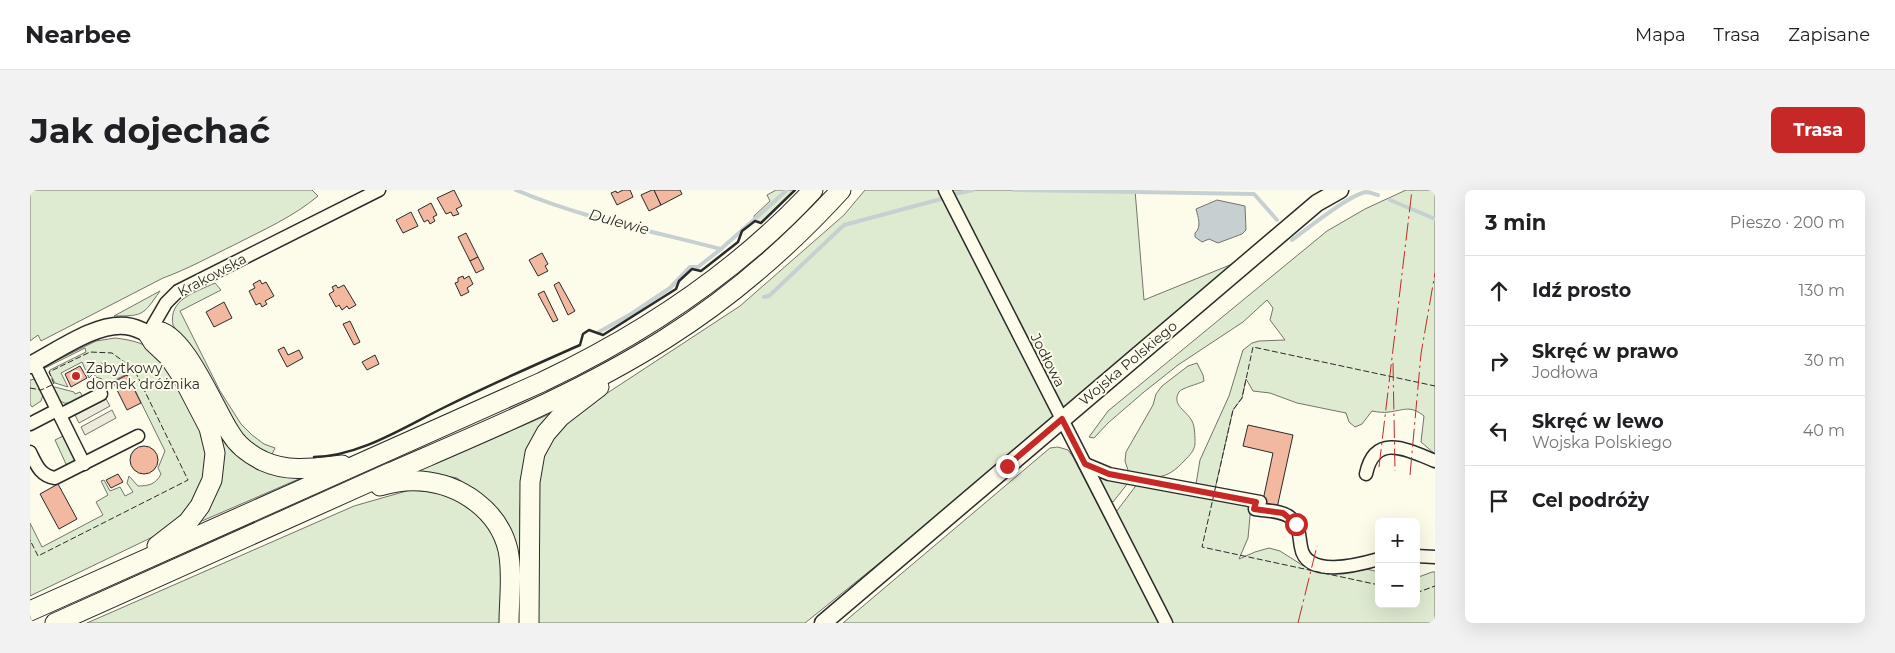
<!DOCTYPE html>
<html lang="pl">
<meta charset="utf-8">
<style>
:root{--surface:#fff;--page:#f2f2f2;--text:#202124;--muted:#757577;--line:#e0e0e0;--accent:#c62828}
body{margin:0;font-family:Montserrat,sans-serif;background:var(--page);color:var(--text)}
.controls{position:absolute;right:15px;bottom:15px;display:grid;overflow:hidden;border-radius:8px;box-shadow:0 5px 20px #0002}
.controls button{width:45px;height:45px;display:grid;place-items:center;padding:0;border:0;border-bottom:1px solid var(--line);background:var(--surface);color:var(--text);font:25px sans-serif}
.stop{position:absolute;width:15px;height:15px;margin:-11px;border:4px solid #c62828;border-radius:50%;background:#fff}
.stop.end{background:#c62828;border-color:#fff;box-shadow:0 1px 5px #0008}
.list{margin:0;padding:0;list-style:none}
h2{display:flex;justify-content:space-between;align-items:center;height:65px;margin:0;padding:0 20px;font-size:21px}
h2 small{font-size:16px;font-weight:400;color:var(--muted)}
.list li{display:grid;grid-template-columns:32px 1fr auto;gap:15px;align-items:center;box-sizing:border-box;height:70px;padding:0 20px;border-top:1px solid var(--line)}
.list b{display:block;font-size:19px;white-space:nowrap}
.list p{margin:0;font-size:16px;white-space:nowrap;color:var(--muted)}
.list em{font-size:16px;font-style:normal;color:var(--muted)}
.icon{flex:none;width:28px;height:28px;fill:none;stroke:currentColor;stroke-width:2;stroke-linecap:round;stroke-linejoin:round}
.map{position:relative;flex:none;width:1405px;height:433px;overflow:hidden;border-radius:8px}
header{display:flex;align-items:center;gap:30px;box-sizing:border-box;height:70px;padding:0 25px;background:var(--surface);border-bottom:1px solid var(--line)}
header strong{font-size:24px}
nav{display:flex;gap:28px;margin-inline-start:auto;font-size:18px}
.intro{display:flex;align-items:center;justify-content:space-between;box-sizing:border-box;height:120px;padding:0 30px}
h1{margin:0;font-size:35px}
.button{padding:12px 22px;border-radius:8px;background:var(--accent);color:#fff;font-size:18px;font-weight:700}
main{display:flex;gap:30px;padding:0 30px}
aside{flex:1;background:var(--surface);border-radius:8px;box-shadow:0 5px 20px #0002}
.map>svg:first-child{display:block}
.green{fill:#deebd1;stroke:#74746e}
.parking{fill:#eceadb;stroke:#74746e}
.water{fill:#c7d0d0;stroke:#74746e}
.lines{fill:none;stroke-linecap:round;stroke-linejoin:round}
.stream{stroke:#c7d0d0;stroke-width:4}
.building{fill:#f2b8a0;stroke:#2b2b2b}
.minor-casing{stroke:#2b2b2b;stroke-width:15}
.major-casing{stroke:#2b2b2b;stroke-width:19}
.highway-casing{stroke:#2b2b2b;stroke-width:21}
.minor{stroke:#fdfbea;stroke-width:12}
.major{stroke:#fdfbea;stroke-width:16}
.highway{stroke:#fdfbea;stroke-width:19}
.fence{stroke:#2b2b2b;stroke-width:1;stroke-dasharray:6 2.5;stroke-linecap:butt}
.wall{stroke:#2b2b2b;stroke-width:2.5}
.power{stroke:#c62828;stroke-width:1;stroke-dasharray:18 4 2.5 4;stroke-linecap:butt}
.route{stroke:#c62828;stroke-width:6}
.poi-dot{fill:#c62828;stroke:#fdfbea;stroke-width:2}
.labels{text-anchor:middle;stroke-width:4;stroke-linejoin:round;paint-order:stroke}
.street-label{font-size:14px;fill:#2b2b2b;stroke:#fdfbea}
.poi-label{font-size:14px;fill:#2b2b2b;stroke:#fdfbea;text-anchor:start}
.water-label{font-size:15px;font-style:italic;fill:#2b2b2b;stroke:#fdfbea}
</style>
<header>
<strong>Nearbee</strong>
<nav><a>Mapa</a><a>Trasa</a><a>Zapisane</a></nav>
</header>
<div class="intro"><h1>Jak dojechać</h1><a class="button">Trasa</a></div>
<main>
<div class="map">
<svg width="1405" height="433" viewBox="0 0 1405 433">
<rect width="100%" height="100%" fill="#fdfbea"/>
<!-- green -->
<g class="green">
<path d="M0 0H282L288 6C263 27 233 40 204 55 181 66 158 79 133 88L11 151 8 145 0 151Z"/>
<path d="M746 0H765L731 33 725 31 724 26 740 11 737 5Z"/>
<path d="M835 0H1105L1114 110 1222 66 1027 230 775 433H504L506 308 513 262 531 237 556 217 710 116 814 25Z"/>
<path d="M1376 0H1405V264L1391 252 1394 226C1380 215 1375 220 1359 222 1353 223 1348 222 1342 221L1332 234 1325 237 1319 232 1316 223 1267 213 1240 203 1223 201 1216 189 1212 208 1203 220 1185 299 1166 294 1170 270 1199 206 1213 160 1222 153 1229 151 1255 150 1240 130 1243 118 1237 110 1213 132 1148 175 1114 202 1078 233 1064 248 1059 247 1078 221 1297 41 1335 19Z"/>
<path d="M185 93 191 100 150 121 190 201 211 234 222 245 234 254 245 258 241 266 217 252 143 135C138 109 166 102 185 93Z"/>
<path d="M130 101C113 125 114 126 84 126Z"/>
<path d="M85 148C102 150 115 153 128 164 170 234 208 277 133 342L0 406V333L12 357 73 325 66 312 78 305 71 291 74 290 80 301 90 297 95 306 103 302 97 293 99 286 108 296C119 296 126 294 131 284L128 278 135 261 97 184 75 195H70L72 193V189L66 187 62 192 61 190 68 182 74 181V174L71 173 67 175V180L59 188 52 172 31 183 38 197 25 193 19 182 20 180 56 162 55 158 15 178 17 175 66 151Z"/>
<path d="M1167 173 1173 185 1174 191C1169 194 1151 198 1149 202 1141 215 1157 221 1162 231 1165 236 1165 248 1165 254 1164 261 1160 265 1155 270 1136 291 1125 289 1099 283L1095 271 1096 262 1123 215 1126 204 1132 196 1158 176Z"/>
<path d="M5 189 13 205 11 211 2 217 0 214V190Z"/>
<path d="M25 197 44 202 45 204 50 202 53 207C34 216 33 217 22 198Z"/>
<path d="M522 223 493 284 490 319V433H486L483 348 466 317 427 288 388 281Z"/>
<path d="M192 241 278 285 165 334 186 242Z"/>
<path d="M33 246 44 269V272L39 275 36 274 25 250Z"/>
<path d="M1028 257 1038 260 1043 267 1129 433H813L1020 258Z"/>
<path d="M1072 284 1098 293 1083 312 1076 306 1068 289Z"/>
<path d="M1108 293 1221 315 1218 348 1209 369 1225 362 1239 358 1250 361 1272 375 1301 382 1332 378 1349 382V414H1386V388L1402 382H1405V433H1143L1086 322Z"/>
<path d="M380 300C388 301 398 301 406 303 430 308 464 326 469 353 474 378 470 407 470 433H57L324 316Z"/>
</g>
<!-- parking -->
<g class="parking">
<path d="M76 209 80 216 49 233 45 225Z"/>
<path d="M82 220 86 228 55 245 51 237Z"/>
</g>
<!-- water -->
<path class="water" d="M1187 10 1215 16 1216 40 1212 44 1188 53 1179 49 1172 52 1165 47V43C1172 37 1168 27 1166 19Z"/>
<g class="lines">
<!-- stream -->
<g class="stream">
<path d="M486 0C551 28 622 41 691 59"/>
<path d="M984 0 1224 4 1247 30"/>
<path d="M925 4 943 0"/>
<path d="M1360 10 1405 29"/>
<path d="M1262 50C1277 39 1320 4 1336 2 1341 2 1344 4 1348 5"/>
<path d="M734 107 739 106 814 35 911 9"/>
<path d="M569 142 601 124 640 98 660 77H668L691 59 757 0"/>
</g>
</g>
<!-- building -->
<g class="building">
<path d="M424 0 432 16 426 19 429 24 423 26 421 22 416 24 407 8Z"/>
<path d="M593 0H600L603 7 587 15 581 3 586 1 587 3Z"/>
<path d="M622 0H624L631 15 619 21 611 5Z"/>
<path d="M624 0H650L652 4 631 15Z"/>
<path d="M401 13 407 25 403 27 405 31 400 34 398 30 394 32 388 20Z"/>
<path d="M381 22 388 36 373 43 366 30Z"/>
<path d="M436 43 448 67 440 71 428 47Z"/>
<path d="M512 63 518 74 515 76 518 81 508 86 499 70Z"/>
<path d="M448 67 454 79 446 83 440 71Z"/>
<path d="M433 86 434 89 439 86 443 94 437 98 439 102 431 106 425 93 428 92V88Z"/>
<path d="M230 90 232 94 236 92 244 106 235 111 237 114 232 117 230 113 226 115 219 101 225 98 223 94Z"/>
<path d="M529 92 545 121 538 125 524 95Z"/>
<path d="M306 95 308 98 314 95 326 115 319 119 317 116 312 120 309 115 306 117 299 104 304 101 302 97Z"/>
<path d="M514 101 528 130 523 132 508 104Z"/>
<path d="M194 112 202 128 184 137 176 122Z"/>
<path d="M320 131 330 152 324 155 313 134Z"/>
<path d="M254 157 258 165 269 160 273 168 257 177 248 160Z"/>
<path d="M345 165 349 174 337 180 332 172Z"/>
<path d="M50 176 57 188 41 197 35 184Z"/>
<path d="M97 185 111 213 97 220 83 192Z"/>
<path d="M1218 235 1263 245 1247 318 1232 315 1243 263 1213 256Z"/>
<circle cx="114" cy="270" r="14"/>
<path d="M88 284 93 292 81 298 76 290Z"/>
<path d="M28 294 47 329 29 339 10 304Z"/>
</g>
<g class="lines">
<defs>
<g id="minor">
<path d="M915 0 1136 433"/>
<path d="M118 144 136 113 148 101 349 0"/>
<path d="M4 173 54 274"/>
<path d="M30 225 71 204"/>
<path d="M0 234 27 220"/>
<path d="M0 262C6 274 10 286 25 288L108 246"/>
<path d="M1055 274 1079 284 1230 312"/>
<path d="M1336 284C1345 242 1378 260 1405 271"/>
<path d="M1226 312 1225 319C1236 321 1252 320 1261 328 1270 336 1269 347 1271 357 1276 389 1328 375 1349 369"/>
<path d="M1386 366 1405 367"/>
</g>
<g id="major">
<path d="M0 175C26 162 66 132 96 136 104 137 111 140 118 144"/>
<path d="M793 433 1287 13 1310 0"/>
</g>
<g id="highway">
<path d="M350 296C363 292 377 290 391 291 431 294 469 321 478 360 483 384 479 409 479 433"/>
<path d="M127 356 158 332 170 316 182 290 185 263 179 238 153 188 139 167 123 152 118 144C121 143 123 141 126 141 154 141 186 223 201 244 208 256 221 265 233 271 259 283 285 278 312 275"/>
<path d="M0 421 512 192C613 144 707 82 783 0"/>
<path d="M25 433C135 383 246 334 357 284 451 243 548 204 635 149 700 108 759 57 811 0"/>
<path d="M499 433 500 292 505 263 516 243 530 227 569 197"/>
</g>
</defs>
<!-- minor casing -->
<use href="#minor" class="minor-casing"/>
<!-- major casing -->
<use href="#major" class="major-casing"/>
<!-- highway casing -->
<use href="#highway" class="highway-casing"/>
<!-- minor -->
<use href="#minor" class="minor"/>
<!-- major -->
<use href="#major" class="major"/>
<!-- highway -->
<use href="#highway" class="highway"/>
<!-- fence -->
<g class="fence">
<path d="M0 198 11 200 24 194 19 182 60 162 82 163 104 179 158 290 8 366 0 350"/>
<path d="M1349 395 1172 357 1203 220 1212 208 1223 157 1405 196"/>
<path d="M1386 403 1405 396"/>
</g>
<!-- wall -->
<path class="wall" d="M284 267C330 266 374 237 415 217 459 195 505 175 550 155L553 144 559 140 573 145 646 99 649 91 662 79 671 81 708 52 712 41 725 31 731 33 765 0"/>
<!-- power -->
<g class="power">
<path d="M1363 173 1365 281"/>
<path d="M1349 277 1382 0"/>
<path d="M1380 285 1391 164 1405 83"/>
<path d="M1268 433 1287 356"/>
</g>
</g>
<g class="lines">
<!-- route -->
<path class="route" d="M977 276 1032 229 1055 274 1079 284 1226 312 1224 319 1253 323 1266 334"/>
</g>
<!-- markers -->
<circle class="poi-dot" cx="46" cy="186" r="5"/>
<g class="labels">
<!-- street labels -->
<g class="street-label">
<text transform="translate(182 85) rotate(-28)" y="5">Krakowska</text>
<text transform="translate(1018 170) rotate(63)" y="5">Jodłowa</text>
<text transform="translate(1098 173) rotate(-40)" y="5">Wojska Polskiego</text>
</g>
<!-- poi labels -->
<g class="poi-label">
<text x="56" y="183">Zabytkowy<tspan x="56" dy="16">domek dróżnika</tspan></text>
</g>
<!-- water labels -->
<g class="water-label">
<text transform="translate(589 32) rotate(15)" y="5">Dulewie</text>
</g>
</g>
</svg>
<div class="controls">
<button>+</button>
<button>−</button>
</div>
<div class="stop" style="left:1266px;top:334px"></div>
<div class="stop end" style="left:977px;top:276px"></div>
</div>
<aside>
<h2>3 min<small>Pieszo · 200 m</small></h2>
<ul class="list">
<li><svg class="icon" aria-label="ahead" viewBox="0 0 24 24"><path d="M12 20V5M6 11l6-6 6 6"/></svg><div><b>Idź prosto</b></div><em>130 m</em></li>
<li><svg class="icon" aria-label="right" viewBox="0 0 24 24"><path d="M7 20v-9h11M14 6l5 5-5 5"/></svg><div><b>Skręć w prawo</b><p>Jodłowa</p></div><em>30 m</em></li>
<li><svg class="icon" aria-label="left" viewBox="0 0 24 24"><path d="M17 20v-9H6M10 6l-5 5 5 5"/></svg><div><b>Skręć w lewo</b><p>Wojska Polskiego</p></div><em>40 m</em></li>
<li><svg class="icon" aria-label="arrive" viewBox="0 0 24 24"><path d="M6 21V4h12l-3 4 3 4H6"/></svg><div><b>Cel podróży</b></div></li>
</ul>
</aside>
</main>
